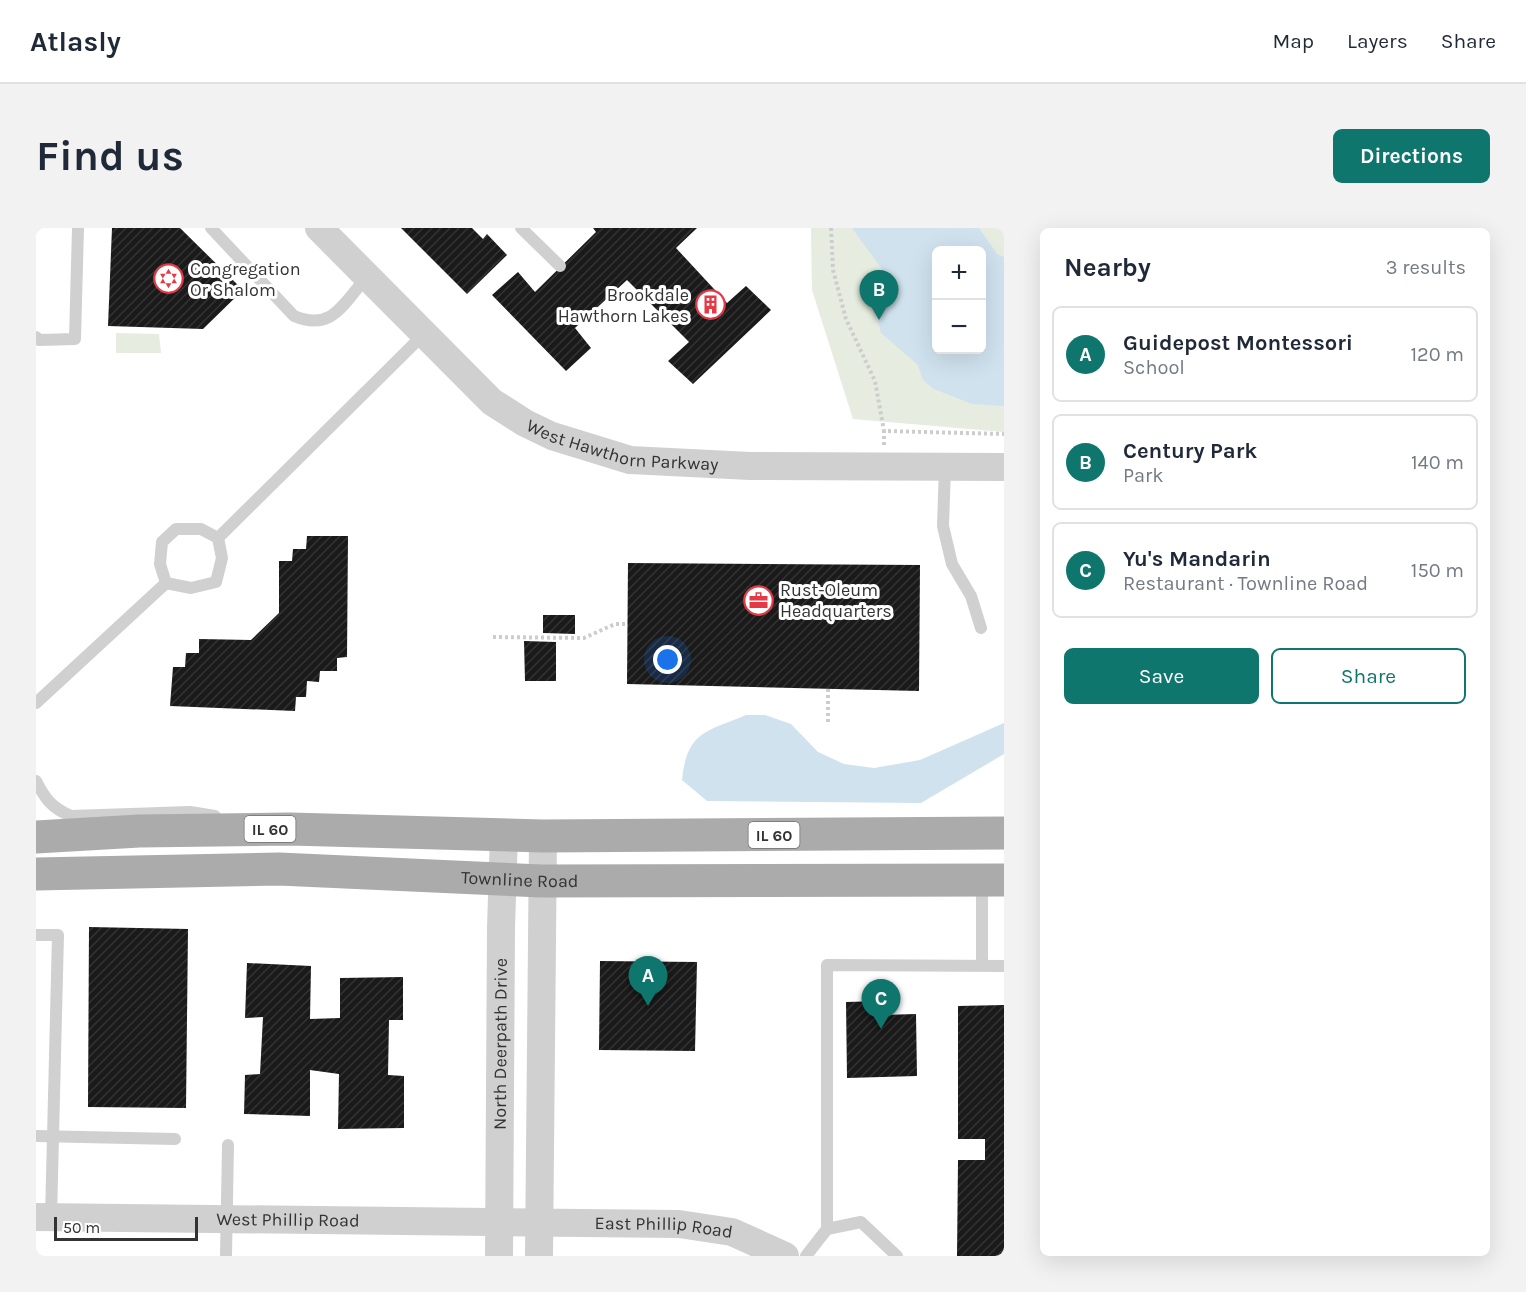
<!DOCTYPE html>
<meta charset="utf-8">
<style>
:root{--surface:#fff;--page:#f2f2f3;--text:#1f2937;--muted:#747a83;--line:#e0e1e3;--accent:#0f766e}
body{margin:0;font-family:Karla,sans-serif;background:var(--page);color:var(--text)}
.controls{position:absolute;right:18px;top:18px;display:grid;overflow:hidden;border-radius:9px;box-shadow:0 6px 24px #0002}
.controls button{width:54px;height:54px;display:grid;place-items:center;padding:0;border:0;border-bottom:2px solid var(--line);background:var(--surface);color:var(--text);font:30px sans-serif}
.scale{position:absolute;left:18px;bottom:15px;width:144px;box-sizing:border-box;padding-left:6px;border:3px solid #333;border-top:0;font-size:16px;line-height:21px;white-space:nowrap;color:#333;-webkit-text-stroke:4px #fff;paint-order:stroke}
.you{position:absolute;left:632px;top:432px;width:21px;height:21px;margin:-15px;border:4px solid #fff;border-radius:50%;background:#1a73e8;box-shadow:0 0 0 9px #1a73e833}
.badge{display:grid;place-items:center;width:39px;height:39px;border-radius:50%;background:var(--accent);color:#fff;font-size:20px;font-weight:700}
.pin{position:absolute;translate:-50% -50px;filter:drop-shadow(0 2px 3px #0008)}
.pin::after{content:'';position:absolute;top:32px;width:21px;height:18px;background:inherit;clip-path:polygon(0 0,100% 0,50% 100%)}
.list{margin:0;padding:0;list-style:none}
h2{display:flex;justify-content:space-between;align-items:center;height:78px;margin:0;padding:0 24px;font-size:26px}
h2 small{font-size:20px;font-weight:400;color:var(--muted)}
.list li{display:grid;grid-template-columns:39px 1fr auto;gap:18px;align-items:center;box-sizing:border-box;height:96px;margin:0 12px 12px;padding:0 12px;border:2px solid var(--line);border-radius:9px}
.list b{display:block;font-size:22px;white-space:nowrap}
.list p{margin:0;font-size:20px;white-space:nowrap;color:var(--muted)}
.list em{font-size:20px;font-style:normal;color:var(--muted)}
.actions{display:flex;gap:12px;padding:18px 24px}
.actions a{flex:1;padding:14px 0;border:2px solid var(--accent);border-radius:9px;text-align:center;font-size:21px;color:var(--accent)}
.actions .main{background:var(--accent);color:#fff}
.map{position:relative;flex:none;width:968px;height:1028px;overflow:hidden;border-radius:9px}
header{display:flex;align-items:center;gap:36px;box-sizing:border-box;height:84px;padding:0 30px;background:var(--surface);border-bottom:2px solid var(--line)}
header strong{font-size:28px}
nav{display:flex;gap:33px;margin-inline-start:auto;font-size:21px}
.intro{display:flex;align-items:center;justify-content:space-between;box-sizing:border-box;height:144px;padding:0 36px}
h1{margin:0;font-size:42px}
.button{padding:15px 27px;border-radius:9px;background:var(--accent);color:#fff;font-size:21px;font-weight:700}
main{display:flex;gap:36px;padding:0 36px}
aside{flex:1;background:var(--surface);border-radius:9px;box-shadow:0 6px 24px #0002}
.map>svg:first-child{display:block}
.park{fill:#e6ecdf;fill-rule:evenodd}
.water{fill:#cfe2ee;fill-rule:evenodd}
.building{fill:url(#building-hatch)}
.lines{fill:none;stroke-linecap:round;stroke-linejoin:round}
.path{stroke:#cdcdcd;stroke-width:4;stroke-dasharray:3 3;stroke-linecap:butt}
.service{stroke:#d0d0d0;stroke-width:12}
.tertiary{stroke:#d0d0d0;stroke-width:28}
.primary{stroke:#ababab;stroke-width:33}
.labels{text-anchor:middle;stroke-width:6;stroke-linejoin:round;paint-order:stroke}
.shield{fill:#fff;stroke:#707070;stroke-width:1.5}
.shield-label{font-size:16px;font-weight:bold;fill:#333}
.poi-label{font-size:18px;fill:#333;stroke:#fff;text-anchor:start}
.street-label{font-size:18px;fill:#333;stroke:#fff}
</style>
<header>
<strong>Atlasly</strong>
<nav><a>Map</a><a>Layers</a><a>Share</a></nav>
</header>
<div class="intro"><h1>Find us</h1><a class="button">Directions</a></div>
<main>
<div class="map">
<svg width="968" height="1028" viewBox="0 0 968 1028">
<defs>
<pattern id="building-hatch" width="6" height="6" patternUnits="userSpaceOnUse" patternTransform="scale(1.5)"><rect width="6" height="6" fill="#1a1a1a"/><path d="M-1 1l2-2M0 6l6-6M5 7l2-2" fill="none" stroke="#333"/></pattern>
</defs>
<rect width="100%" height="100%" fill="#fff"/>
<!-- park -->
<g class="park">
<path d="M775 0H968V204L817 191 776 62ZM900 22H946V122H900Z"/>
<path d="M80 105 123 106 125 125H80Z"/>
</g>
<!-- water -->
<g class="water">
<path d="M816 0H943L961 26 968 29V178L936 176 898 161 887 152 882 137 845 105 839 81 852 55 848 44ZM946 22V122H900V22Z"/>
<path d="M710 487H729L755 496 782 524 808 536 838 540 884 532 968 495V526L885 575 671 573 646 552C651 503 670 504 710 487Z"/>
</g>
<!-- building -->
<g class="building">
<path d="M76 0H144L207 62 167 101 72 98Z"/>
<path d="M365 0H436L447 11 451 6 471 27 431 66Z"/>
<path d="M557 0H661L640 20 691 75 710 58 735 82 657 156 632 133 653 114 591 52 539 100 555 120 530 143 456 67 482 44 499 64 560 4Z"/>
<path d="M271 308H312L311 429 301 430V443H284L283 454 271 453 270 469H260L259 483 134 478 137 439H149L150 425H163V411L215 412 243 385V333H256L257 321H270Z"/>
<path d="M592 335 884 337 883 463 591 456Z"/>
<path d="M507 387H539V406L507 405Z"/>
<path d="M488 413 520 414V453H489Z"/>
<path d="M53 699 152 701 150 880 52 879Z"/>
<path d="M564 733 661 734 659 823 563 822Z"/>
<path d="M211 735 275 738 274 791 304 790V750L367 749V792H353L352 847 368 848V900L302 901 303 846 274 842V888L208 886 209 847 224 846 227 789 209 790Z"/>
<path d="M846 773V787L880 786 881 848 811 850 810 774Z"/>
<path d="M968 777V1028H921L922 932H949V911H922V778Z"/>
</g>
<g class="lines">
<!-- path -->
<g class="path">
<path d="M795 0 797 42 810 91 839 153 848 203 968 206"/>
<path d="M848 217V203"/>
<path d="M457 409 548 410 579 396H592"/>
<path d="M792 494V461"/>
</g>
<!-- service -->
<g class="service">
<path d="M175 0 258 88C297 104 307 75 331 49"/>
<path d="M485 0 524 38"/>
<path d="M0 109 3 112 39 111 42 0"/>
<path d="M909 239 907 298 916 336 935 368 945 400"/>
<path d="M140 301H165L182 310 186 330 180 354 155 360 130 355 124 336 126 314Z"/>
<path d="M182 310 388 106"/>
<path d="M0 475 130 355"/>
<path d="M0 553C9 571 16 580 35 588L154 584 179 588"/>
<path d="M946 654V737"/>
<path d="M0 707H22L15 989"/>
<path d="M0 908 139 911"/>
<path d="M791 1001 825 994 861 1028"/>
<path d="M190 1028 192 917"/>
<path d="M770 1028 791 1001V737L968 738"/>
</g>
<!-- tertiary -->
<g class="tertiary">
<path id="s1" d="M283 0 456 174 489 195 516 208 594 232 714 238 968 239"/>
<path id="s2" d="M0 989 643 996 696 1004 749 1028"/>
<path id="s3" d="M463 1028 465 700 468 606"/>
<path d="M503 1028 507 608"/>
</g>
<!-- primary -->
<g class="primary">
<path d="M0 609 103 603 254 601 507 608 968 605"/>
<path id="s4" d="M0 646 243 641 505 653 968 652"/>
</g>
</g>
<!-- icons -->
<defs>
<symbol id="synagogue-ring" viewBox="-11 -11 22 22"><circle r="9.5" fill="#fff" stroke="#e63946" stroke-width="1.5"/><path d="M0-6.5L5.6 3.2H-5.6ZM0 6.5L5.6-3.2H-5.6Z" fill="#e63946"/></symbol>
<symbol id="building-ring" viewBox="-11 -11 22 22"><circle r="9.5" fill="#fff" stroke="#e63946" stroke-width="1.5"/><path d="M-4-6H4V6H1V3H-1V6H-4ZM-2.5-4.3h1.7v1.8h-1.7ZM.8-4.3h1.7v1.8H.8ZM-2.5-1h1.7V.8h-1.7ZM.8-1h1.7V.8H.8Z" fill="#e63946"/></symbol>
<symbol id="office-ring" viewBox="-11 -11 22 22"><circle r="9.5" fill="#fff" stroke="#e63946" stroke-width="1.5"/><path d="M-6-3h4V-5.5h4V-3h4V5H-6ZM-1-4.5V-3h2v-1.5ZM-6 0V1H6V0Z" fill="#e63946"/></symbol>
</defs>
<g fill-rule="evenodd">
<use href="#synagogue-ring" x="116" y="34" width="33" height="33"/>
<use href="#building-ring" x="658" y="60" width="33" height="33"/>
<use href="#office-ring" x="706" y="356" width="33" height="33"/>
</g>
<g class="labels">
<!-- shield labels -->
<g class="shield">
<rect x="208.5" y="588" width="51" height="26" rx="4.5"/>
<rect x="712.5" y="594" width="51" height="26" rx="4.5"/>
</g>
<g class="shield-label">
<text x="234" y="607">IL 60</text>
<text x="738" y="613">IL 60</text>
</g>
<!-- poi labels -->
<g class="poi-label">
<text x="154" y="47">Congregation<tspan x="154" dy="21">Or Shalom</tspan></text>
<text x="653" y="73" text-anchor="end">Brookdale<tspan x="653" dy="21">Hawthorn Lakes</tspan></text>
<text x="744" y="368">Rust-Oleum<tspan x="744" dy="21">Headquarters</tspan></text>
</g>
<!-- street labels -->
<g class="street-label">
<text dy="6" stroke="none"><textPath href="#s1" startOffset="386">West Hawthorn Parkway</textPath></text>
<text dy="6" stroke="none"><textPath href="#s4" startOffset="484">Townline Road</textPath></text>
<text dy="6" stroke="none"><textPath href="#s3" startOffset="212">North Deerpath Drive</textPath></text>
<text dy="6" stroke="none"><textPath href="#s2" startOffset="252">West Phillip Road</textPath></text>
<text dy="6" stroke="none"><textPath href="#s2" startOffset="628">East Phillip Road</textPath></text>
</g>
</g>
</svg>
<div class="controls">
<button>+</button>
<button>−</button>
</div>
<div class="scale">50 m</div>
<div class="you"></div>
<div class="pin badge" style="left:612px;top:778px">A</div>
<div class="pin badge" style="left:843px;top:92px">B</div>
<div class="pin badge" style="left:845px;top:801px">C</div>
</div>
<aside>
<h2>Nearby<small>3 results</small></h2>
<ul class="list">
<li><span class="badge">A</span><div><b>Guidepost Montessori</b><p>School</p></div><em>120 m</em></li>
<li><span class="badge">B</span><div><b>Century Park</b><p>Park</p></div><em>140 m</em></li>
<li><span class="badge">C</span><div><b>Yu's Mandarin</b><p>Restaurant · Townline Road</p></div><em>150 m</em></li>
</ul>
<div class="actions"><a class="main">Save</a><a>Share</a></div>
</aside>
</main>
